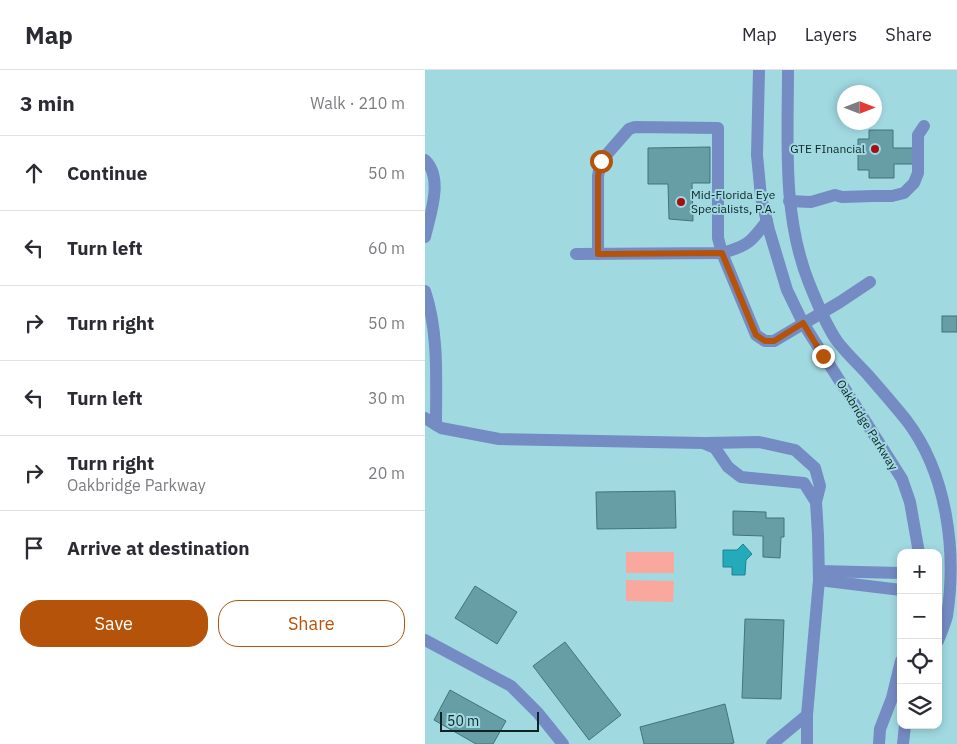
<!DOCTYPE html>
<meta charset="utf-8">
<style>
:root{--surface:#fff;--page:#f7f7f7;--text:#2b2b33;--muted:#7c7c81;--line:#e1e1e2;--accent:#b45309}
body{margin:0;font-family:"IBM Plex Sans",sans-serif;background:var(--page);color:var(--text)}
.controls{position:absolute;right:15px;bottom:15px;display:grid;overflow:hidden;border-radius:10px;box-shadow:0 2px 8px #0003}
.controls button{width:45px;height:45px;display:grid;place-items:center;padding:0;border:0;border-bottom:1px solid var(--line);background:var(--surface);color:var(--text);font:25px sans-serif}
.compass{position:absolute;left:412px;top:15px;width:45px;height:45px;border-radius:50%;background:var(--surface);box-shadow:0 2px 8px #0003;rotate:90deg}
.scale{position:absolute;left:15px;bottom:12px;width:99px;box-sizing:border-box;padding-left:5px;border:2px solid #0d2427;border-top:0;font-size:14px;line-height:18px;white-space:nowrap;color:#0d2427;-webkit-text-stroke:4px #a1d9e1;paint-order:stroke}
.stop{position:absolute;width:15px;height:15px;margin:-11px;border:4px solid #b45309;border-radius:50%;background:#fff}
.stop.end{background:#b45309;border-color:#fff;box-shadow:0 1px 5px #0008}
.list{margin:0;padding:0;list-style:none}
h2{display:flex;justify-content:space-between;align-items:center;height:65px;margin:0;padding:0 20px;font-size:21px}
h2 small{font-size:16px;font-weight:400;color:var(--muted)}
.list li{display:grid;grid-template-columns:32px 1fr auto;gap:15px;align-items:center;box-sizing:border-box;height:75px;padding:0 20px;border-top:1px solid var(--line)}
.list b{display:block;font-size:19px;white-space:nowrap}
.list p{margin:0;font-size:16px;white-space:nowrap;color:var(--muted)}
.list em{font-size:16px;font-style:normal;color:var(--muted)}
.actions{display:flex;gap:10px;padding:15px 20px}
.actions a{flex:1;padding:11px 0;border:1px solid var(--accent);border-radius:20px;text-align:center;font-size:18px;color:var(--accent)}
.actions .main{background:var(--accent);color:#fff}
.icon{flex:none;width:28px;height:28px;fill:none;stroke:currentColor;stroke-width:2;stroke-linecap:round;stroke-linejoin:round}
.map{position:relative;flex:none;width:532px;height:674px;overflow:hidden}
header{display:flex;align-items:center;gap:30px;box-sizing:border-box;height:70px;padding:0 25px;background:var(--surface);border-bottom:1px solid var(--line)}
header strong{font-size:24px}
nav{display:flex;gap:28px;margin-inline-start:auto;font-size:18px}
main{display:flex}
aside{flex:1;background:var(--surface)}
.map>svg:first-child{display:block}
.green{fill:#faa89d}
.water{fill:#24abbb;stroke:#1d828f}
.building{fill:#679da5;stroke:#3f757d}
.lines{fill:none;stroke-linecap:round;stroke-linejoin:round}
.minor{stroke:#758bc3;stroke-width:12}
.route{stroke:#b45309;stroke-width:6}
.poi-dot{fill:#a50f13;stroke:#a1d9e1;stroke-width:2}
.labels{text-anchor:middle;stroke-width:4;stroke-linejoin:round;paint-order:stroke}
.poi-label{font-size:12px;fill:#0d2427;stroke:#a1d9e1;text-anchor:end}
.street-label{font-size:12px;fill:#0d2427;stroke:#a1d9e1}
</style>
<header>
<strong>Map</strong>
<nav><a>Map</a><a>Layers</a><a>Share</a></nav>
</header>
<main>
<aside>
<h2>3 min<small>Walk · 210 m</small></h2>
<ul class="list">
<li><svg class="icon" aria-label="ahead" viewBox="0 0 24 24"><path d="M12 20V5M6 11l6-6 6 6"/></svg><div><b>Continue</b></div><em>50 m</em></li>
<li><svg class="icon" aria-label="left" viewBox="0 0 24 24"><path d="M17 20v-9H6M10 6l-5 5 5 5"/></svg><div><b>Turn left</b></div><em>60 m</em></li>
<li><svg class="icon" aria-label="right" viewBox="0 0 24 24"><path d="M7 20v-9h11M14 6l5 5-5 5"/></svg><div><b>Turn right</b></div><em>50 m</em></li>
<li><svg class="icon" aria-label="left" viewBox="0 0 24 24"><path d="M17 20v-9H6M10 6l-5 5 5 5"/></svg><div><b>Turn left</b></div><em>30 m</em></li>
<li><svg class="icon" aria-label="right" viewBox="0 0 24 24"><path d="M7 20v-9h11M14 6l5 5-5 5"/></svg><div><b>Turn right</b><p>Oakbridge Parkway</p></div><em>20 m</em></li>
<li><svg class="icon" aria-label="arrive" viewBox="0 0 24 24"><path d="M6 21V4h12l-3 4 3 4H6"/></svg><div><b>Arrive at destination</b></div></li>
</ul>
<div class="actions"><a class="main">Save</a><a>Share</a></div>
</aside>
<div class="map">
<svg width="532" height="674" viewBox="0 0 532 674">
<rect width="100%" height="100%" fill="#a1d9e1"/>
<!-- green -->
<g class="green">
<rect x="201" y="482" width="48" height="21"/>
<path d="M201 510 249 511 248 532 201 531Z"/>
</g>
<!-- water -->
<path class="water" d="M318 474 327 484 321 490 320 505H307V497H298V480H312Z"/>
<!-- building -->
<g class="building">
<path d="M444 60H468V78H489V94H469V108H444V100H433V69H444Z"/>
<path d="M285 77V113H267L268 151 244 149 243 114H223V78Z"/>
<rect x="517" y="246" width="15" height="16"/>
<path d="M250 421 251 458 172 459 171 422Z"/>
<path d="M308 441 341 442V448H359V467H356L355 488 338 487V466L308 465Z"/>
<path d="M50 516 92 542 72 574 30 548Z"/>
<path d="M320 549 359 550 356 629 317 628Z"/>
<path d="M140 572 196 645 164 670 108 596Z"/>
<path d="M25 620 81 651 68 674H51L9 650Z"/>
<path d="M300 634 309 673 304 674H219L215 657Z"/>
</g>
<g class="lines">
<!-- minor -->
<g class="minor">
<path d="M334 0 332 85 336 127 344 160 362 220 378 253 477 409 485 432 494 483"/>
<path d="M363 0C363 72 357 145 384 213 392 232 400 254 412 271 421 283 433 294 443 305 456 320 470 336 482 351 522 404 532 481 522 546 520 554 516 563 513 571"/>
<path d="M0 90C19 108 5 145 0 167"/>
<path d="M364 131 386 132 410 125 417 127 449 126H467L479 123 489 113 493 103V65L499 56"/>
<path d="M151 184 297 183C323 176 326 172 342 151"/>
<path d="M173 184V106L176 91 204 59 210 57 293 58V168L297 183 331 265 340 271H349L415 232 445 212"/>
<path d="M0 221C14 263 11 310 11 355"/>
<path d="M0 348 16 358 74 369 278 373 290 378 303 397 316 407 379 413 391 432 393 465 394 510 382 645V674"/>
<path d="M281 373 334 372 370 380 390 398 395 416 391 432"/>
<path d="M394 501 476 503"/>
<path d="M394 510 476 520"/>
<path d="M0 570 86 616 113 643 138 674"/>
<path d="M347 674 382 645"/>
<path d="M454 674 455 659 467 628 476 591"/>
<path d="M478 674 480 655"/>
</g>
</g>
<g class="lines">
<!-- route -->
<path class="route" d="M176 91 173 106V184L297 183 331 265 340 271H349L378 253 398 286"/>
</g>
<!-- markers -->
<g class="poi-dot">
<circle cx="450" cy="79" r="5"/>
<circle cx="256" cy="132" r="5"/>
</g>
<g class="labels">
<!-- poi labels -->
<g class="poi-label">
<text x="440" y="83">GTE FInancial</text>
<text x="266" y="129" text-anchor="start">Mid-Florida Eye<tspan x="266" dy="14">Specialists, P.A.</tspan></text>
</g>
<!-- street labels -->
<g class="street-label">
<text transform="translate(442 355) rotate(58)" y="4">Oakbridge Parkway</text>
</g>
</g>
</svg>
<div class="controls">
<button>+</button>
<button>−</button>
<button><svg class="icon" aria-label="locate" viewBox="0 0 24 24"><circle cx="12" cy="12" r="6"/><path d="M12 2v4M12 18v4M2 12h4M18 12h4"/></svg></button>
<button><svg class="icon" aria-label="layers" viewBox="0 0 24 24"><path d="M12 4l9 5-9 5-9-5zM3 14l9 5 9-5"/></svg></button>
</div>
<svg class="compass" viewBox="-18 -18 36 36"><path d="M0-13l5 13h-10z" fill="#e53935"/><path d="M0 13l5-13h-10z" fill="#7c7c81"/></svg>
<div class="scale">50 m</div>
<div class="stop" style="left:176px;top:91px"></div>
<div class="stop end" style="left:398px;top:286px"></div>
</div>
</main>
